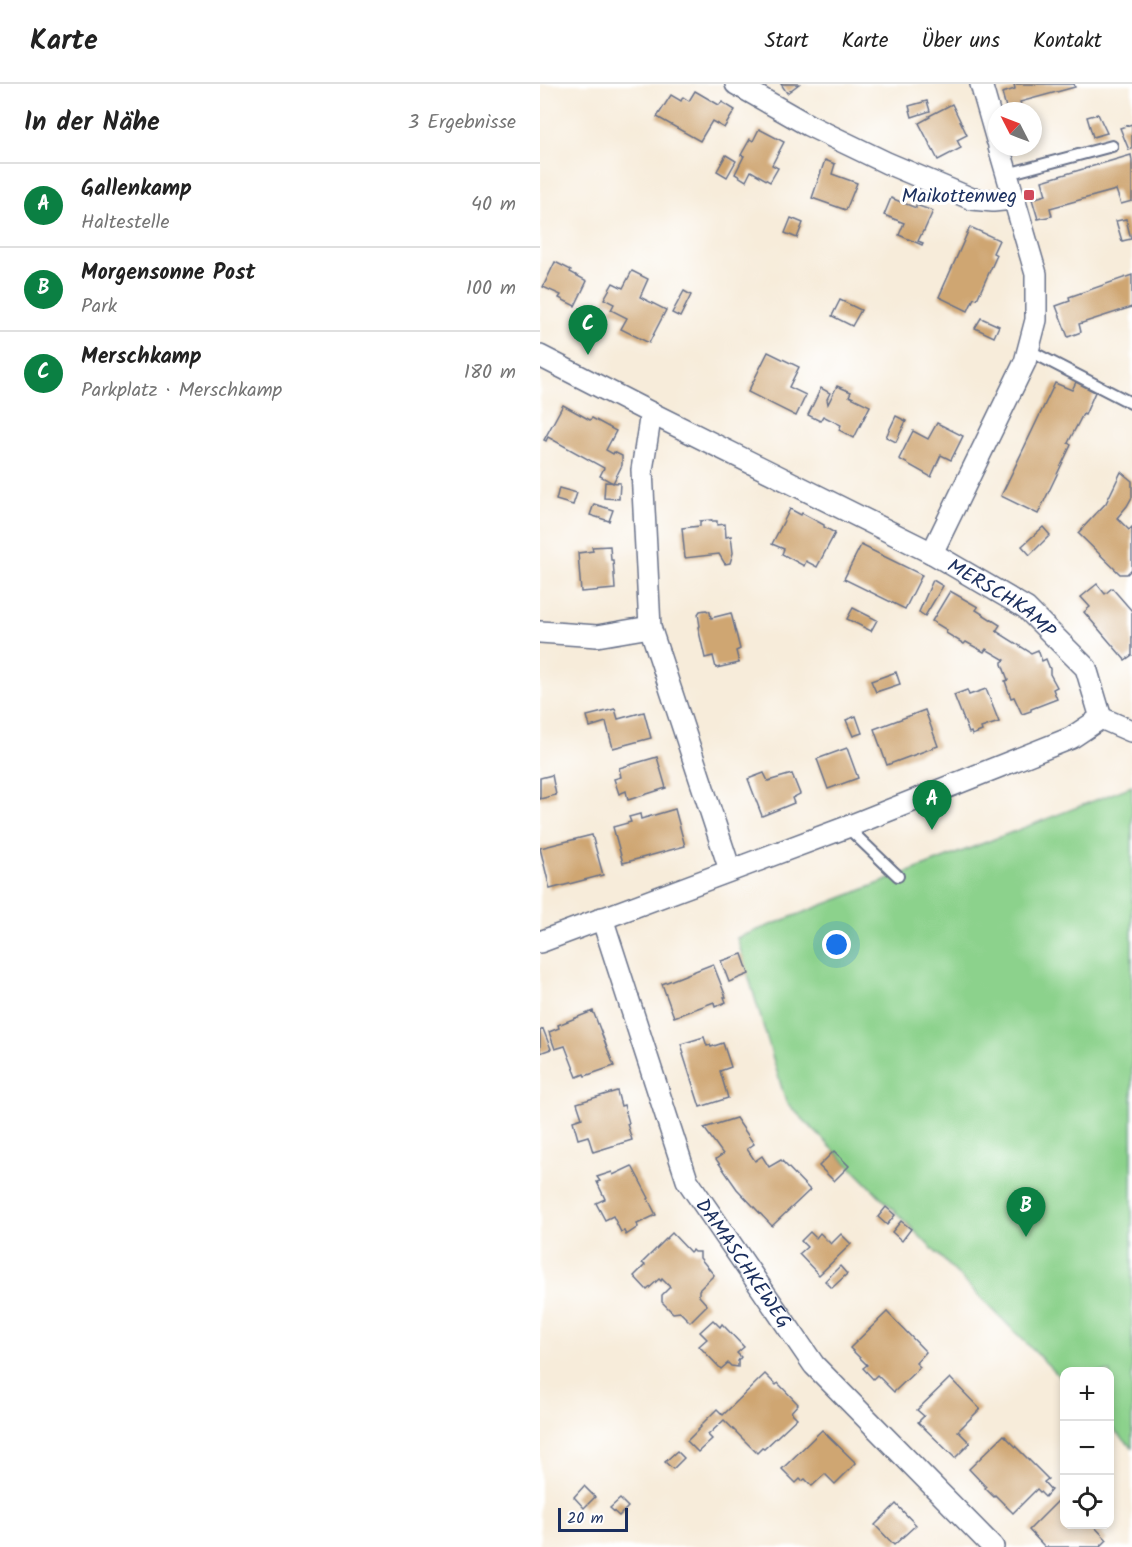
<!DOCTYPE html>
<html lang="de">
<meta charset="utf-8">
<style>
:root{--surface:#fff;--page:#f6f6f6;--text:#222;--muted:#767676;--line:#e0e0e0;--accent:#0b8043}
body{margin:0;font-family:Kalam,sans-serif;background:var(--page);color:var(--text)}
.controls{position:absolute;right:18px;bottom:18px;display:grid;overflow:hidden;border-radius:12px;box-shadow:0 3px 9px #0003}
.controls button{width:54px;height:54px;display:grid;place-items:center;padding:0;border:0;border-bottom:2px solid var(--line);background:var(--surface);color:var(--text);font:30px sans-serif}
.compass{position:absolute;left:448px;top:18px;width:54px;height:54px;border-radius:50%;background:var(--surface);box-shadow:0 3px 9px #0003;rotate:312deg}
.scale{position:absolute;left:18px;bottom:15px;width:70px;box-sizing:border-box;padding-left:6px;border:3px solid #1b2f5e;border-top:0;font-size:16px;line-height:21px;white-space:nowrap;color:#1b2f5e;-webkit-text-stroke:4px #fff;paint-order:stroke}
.you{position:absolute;left:297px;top:861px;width:21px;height:21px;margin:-15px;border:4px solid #fff;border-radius:50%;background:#1a73e8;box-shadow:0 0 0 9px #1a73e833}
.badge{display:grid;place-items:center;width:39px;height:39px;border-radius:50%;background:var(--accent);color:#fff;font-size:20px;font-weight:700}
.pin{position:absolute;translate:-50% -50px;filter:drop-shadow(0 2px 3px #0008)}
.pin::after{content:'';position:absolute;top:32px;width:21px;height:18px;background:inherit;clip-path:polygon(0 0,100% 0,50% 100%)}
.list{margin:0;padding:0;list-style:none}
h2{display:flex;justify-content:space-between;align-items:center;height:78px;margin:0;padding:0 24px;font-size:26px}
h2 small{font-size:20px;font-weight:400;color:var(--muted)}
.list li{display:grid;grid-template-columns:39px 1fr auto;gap:18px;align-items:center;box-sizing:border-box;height:84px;padding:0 24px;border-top:2px solid var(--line)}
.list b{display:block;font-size:22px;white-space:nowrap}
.list p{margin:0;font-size:20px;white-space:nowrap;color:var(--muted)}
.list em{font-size:20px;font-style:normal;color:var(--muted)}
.icon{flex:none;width:33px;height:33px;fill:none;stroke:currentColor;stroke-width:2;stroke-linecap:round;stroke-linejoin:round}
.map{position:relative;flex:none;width:592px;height:1463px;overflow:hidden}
header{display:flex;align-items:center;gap:36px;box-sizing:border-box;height:84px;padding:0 30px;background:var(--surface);border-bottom:2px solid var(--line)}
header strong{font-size:28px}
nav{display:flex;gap:33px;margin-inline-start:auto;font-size:21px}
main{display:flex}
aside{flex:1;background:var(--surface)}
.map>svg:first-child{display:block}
.green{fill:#8cd28c;stroke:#548075;stroke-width:1.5}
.building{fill:#cfa672}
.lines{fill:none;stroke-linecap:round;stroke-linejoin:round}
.lane-casing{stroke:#687189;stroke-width:14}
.street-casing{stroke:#687189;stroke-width:24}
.lane{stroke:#fff;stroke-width:10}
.street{stroke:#fff;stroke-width:21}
.poi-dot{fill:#d1495b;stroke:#fff;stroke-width:2}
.labels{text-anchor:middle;stroke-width:6;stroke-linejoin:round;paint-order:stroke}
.poi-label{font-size:20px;fill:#1b2f5e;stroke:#fff;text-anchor:end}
.street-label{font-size:20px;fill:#1b2f5e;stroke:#fff}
</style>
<header>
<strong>Karte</strong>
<nav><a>Start</a><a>Karte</a><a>Über uns</a><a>Kontakt</a></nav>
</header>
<main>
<aside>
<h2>In der Nähe<small>3 Ergebnisse</small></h2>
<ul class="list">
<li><span class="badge">A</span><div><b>Gallenkamp</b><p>Haltestelle</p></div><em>40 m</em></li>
<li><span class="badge">B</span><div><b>Morgensonne Post</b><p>Park</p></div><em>100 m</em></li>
<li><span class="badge">C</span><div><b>Merschkamp</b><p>Parkplatz · Merschkamp</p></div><em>180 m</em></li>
</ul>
</aside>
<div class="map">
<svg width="592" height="1463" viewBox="0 0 592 1463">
<rect width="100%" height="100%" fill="#fff"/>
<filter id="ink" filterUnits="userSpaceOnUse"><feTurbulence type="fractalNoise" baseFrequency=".0167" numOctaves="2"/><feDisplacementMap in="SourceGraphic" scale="12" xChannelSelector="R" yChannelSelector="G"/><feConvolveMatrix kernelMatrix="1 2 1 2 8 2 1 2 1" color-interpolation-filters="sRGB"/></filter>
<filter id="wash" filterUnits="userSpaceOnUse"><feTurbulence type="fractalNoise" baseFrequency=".008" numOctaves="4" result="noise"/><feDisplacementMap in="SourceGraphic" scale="24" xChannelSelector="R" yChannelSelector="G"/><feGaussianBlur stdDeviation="1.35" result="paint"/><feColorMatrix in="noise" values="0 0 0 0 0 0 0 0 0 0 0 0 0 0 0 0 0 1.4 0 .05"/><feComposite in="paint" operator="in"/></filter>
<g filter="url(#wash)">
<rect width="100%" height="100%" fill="#f7ecda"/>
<!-- green -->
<path class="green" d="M592 702V1364L570 1342V1288H524V1297L246 1018 197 854Z"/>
<g id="blocks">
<!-- building -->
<g class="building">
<path d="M241 0H259L247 9Z"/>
<path d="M474 0H534L535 3 480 18 482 27H467L462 9 475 5Z"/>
<path d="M155 7 179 21 182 18 195 26 184 44 172 37 160 57 117 33 131 11 141 17 143 13 149 17Z"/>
<path d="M387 17 390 27 372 33 369 22Z"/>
<path d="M412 20 427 51 417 56 421 64 398 76 379 39 390 33 389 32Z"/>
<path d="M558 30 567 49 553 53 547 33Z"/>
<path d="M592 40V65L589 66 580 44Z"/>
<path d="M219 45 244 58 232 81 238 84 230 98 211 87 206 97 195 90 204 72 201 71 210 55 213 57Z"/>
<path d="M186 71 196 77 187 93 177 87Z"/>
<path d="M591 71 592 76V117L581 120 576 106 510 124 512 132 498 135 492 115 506 111 502 97Z"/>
<path d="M285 76 295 80 292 90 317 99 306 126 272 114Z"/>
<path d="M351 114 376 124V121L393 127 384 147H383L378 157 383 159 382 161 359 151 364 139 344 131Z"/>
<path d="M251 134 263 139 257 154 245 149Z"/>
<path d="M586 135 591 155 582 157 576 137Z"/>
<path d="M430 143 459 156 453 169 457 171 437 215 434 214 428 227 399 213Z"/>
<path d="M15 178 31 186 30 188 47 197 35 222 19 214 21 211 3 203Z"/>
<path d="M92 187 108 195 100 213 126 226 109 259 81 245 87 234 71 226 74 220 64 215 73 199 83 204Z"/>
<path d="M592 191V223L539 240 541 248 528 253 516 222 530 217 529 213Z"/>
<path d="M144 207 151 211 140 233 132 229Z"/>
<path d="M300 216 321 226 312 242 292 232Z"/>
<path d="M441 234 459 242 454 253 435 244Z"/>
<path d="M228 268 259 283 249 303 266 311 256 332 208 308Z"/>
<path d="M536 298 555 308 545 331 543 330 528 359 531 361 498 430 461 412 515 299 532 306Z"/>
<path d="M297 302 311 308 309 312 330 322 314 354 299 346 301 341 283 332 280 337 268 331 281 304 290 309 287 315 288 320Z"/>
<path d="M23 321 50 336 52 334 76 347 66 366 73 370 74 368 82 372V381L73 399 60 392 64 384 8 353 6 357 4 356Z"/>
<path d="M356 332 366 337 356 358 346 353Z"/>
<path d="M397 339 423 352 411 376 401 371 391 393 359 375 373 347 388 355Z"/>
<path d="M581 388 592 397V413L587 422 577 434 589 446 592 443V485L587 490H580L538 449 566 419Z"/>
<path d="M65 398 80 399 79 415 64 414Z"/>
<path d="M19 404 37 409 33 421 16 416Z"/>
<path d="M54 420 73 426 69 437 50 431Z"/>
<path d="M250 425 261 431 262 429 284 441V443L295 449 277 483 266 477 264 482 242 470 244 465 232 460Z"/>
<path d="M171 436 170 437H177V441L185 440 186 453 191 452 193 469 190 479 185 480 179 470 145 474 142 444 160 442V437Z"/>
<path d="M503 443 510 451 490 471 482 462Z"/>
<path d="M321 461 382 491 365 525 304 495Z"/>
<path d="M70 462 71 476H73L75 505 41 508 38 469 53 467 52 463Z"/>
<path d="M393 496 403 502 385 532 379 528Z"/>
<path d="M557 500 565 510 572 504 592 527V571L585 576 544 528 550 523 541 513Z"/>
<path d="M410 507 438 523 436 526 460 541 456 547 491 569 498 566 502 577 506 575 510 585V590L517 603 513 605 517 615 491 625V627L482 630 474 613 471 614 465 597 468 596 462 580V578L465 576 446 565 444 568 426 558 424 560 406 549 407 546 392 537Z"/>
<path d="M313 524 337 536 331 547 307 535Z"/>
<path d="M166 526 170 528 171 534 191 529 200 565 196 567 199 579 176 584 173 572 165 574 158 543 160 542 158 530 160 527Z"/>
<path d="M356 588 360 600 336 608 331 597Z"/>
<path d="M446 605 459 638 441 644 442 647 432 651 431 648 429 649 414 611 427 606 429 611Z"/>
<path d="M75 625 78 635 104 628 111 654 73 664 66 638 50 643 47 632Z"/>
<path d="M385 626 398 662 347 681 334 645Z"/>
<path d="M316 632 322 649 313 652 306 636Z"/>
<path d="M307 664 318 694 288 705 277 675Z"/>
<path d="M117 673 126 704 88 716 86 707 79 710 74 695 81 693 79 684Z"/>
<path d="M224 689 228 697 252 690 260 710 252 714 254 719 222 732 208 695Z"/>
<path d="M12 691 16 711 0 715V694Z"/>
<path d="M135 725 145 762 83 779 73 743 91 738 89 733 100 730 101 735Z"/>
<path d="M52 751 63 791 10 805 0 764Z"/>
<path d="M202 870 209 890 189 898 181 877Z"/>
<path d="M173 880 186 913H184L186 918 175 923 174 918 134 933 122 900Z"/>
<path d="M53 927 74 982 45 992 44 990 37 993 25 962 15 965 9 948 19 944 18 941Z"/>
<path d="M3 945 11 965 0 969V947Z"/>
<path d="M164 953 167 962 170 961 171 963 183 959 191 983 180 987 188 1014 160 1023 143 970 144 969 141 960Z"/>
<path d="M77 1007 81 1022 84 1021 89 1039 87 1040 92 1056 53 1068 48 1052 38 1055 33 1037 42 1034 37 1019Z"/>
<path d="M196 1034 214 1060 207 1065 215 1077 222 1072 229 1083 241 1076 270 1106 232 1142 197 1105 176 1075 183 1070 164 1044Z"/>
<path d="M294 1067 309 1082 294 1097 279 1082Z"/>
<path d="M92 1082 109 1114 108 1115 116 1131 97 1140 98 1143 86 1151 84 1147 81 1148 73 1132 65 1136 56 1119 65 1115 57 1098 60 1097 57 1093 72 1088 73 1091Z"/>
<path d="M346 1123 355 1131 347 1141 338 1133Z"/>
<path d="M361 1137 371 1145 362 1157 352 1148Z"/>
<path d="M270 1148 276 1154 280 1149 291 1160 301 1150 311 1160 279 1191 259 1170 267 1163 261 1157Z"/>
<path d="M132 1149 150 1168 152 1166 154 1168H160V1174L174 1191 159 1206V1212L167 1221 150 1238 140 1228 133 1229 122 1218V1211L130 1203 122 1195 121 1197 119 1195 107 1206 94 1192 105 1181 102 1179Z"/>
<path d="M300 1182 307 1190 292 1204 285 1197Z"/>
<path d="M347 1228 386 1268 376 1279 380 1283 354 1308 337 1291 333 1295 323 1284 327 1281 310 1264Z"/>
<path d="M173 1236 180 1243 182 1240 204 1263 197 1269 201 1273 198 1277V1283L191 1282 188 1279 181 1285 159 1262 167 1255 160 1248Z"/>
<path d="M225 1290 236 1301 238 1299 258 1320 251 1328 257 1334 224 1365 222 1364 217 1369 184 1336 168 1351 172 1355 158 1368 147 1357 161 1343 160 1342 177 1325 183 1331Z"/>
<path d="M410 1294 440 1325 418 1347 430 1359 415 1374 378 1338 384 1332 377 1326Z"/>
<path d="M282 1346 316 1379 295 1400 285 1390 272 1402 265 1395 262 1397 260 1395 256 1399 242 1385Z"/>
<path d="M464 1351 508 1395 504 1398 511 1406 505 1413 497 1405 473 1429 455 1411 454 1413 445 1404 446 1403 429 1385Z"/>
<path d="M137 1367 144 1374 133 1385 125 1378Z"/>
<path d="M44 1402 55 1413 44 1424 34 1413Z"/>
<path d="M523 1412 524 1440H552L567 1456 560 1463H505L489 1446Z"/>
<path d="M80 1415 88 1423 79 1432 70 1424Z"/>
<path d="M356 1420 376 1441 354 1461 335 1441Z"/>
</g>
</g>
</g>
<g filter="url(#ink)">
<use href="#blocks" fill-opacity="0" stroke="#687189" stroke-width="1.5"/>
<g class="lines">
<defs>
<g id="lane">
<path d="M467 90 572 62"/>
<path d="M488 266 591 319 592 318"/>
<path d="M307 743 358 792"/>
</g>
<g id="street">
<path d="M196 0 268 41 347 79 432 115 453 117 473 115"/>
<path d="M441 0 457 56"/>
<path id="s1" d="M0 272 111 329 392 469 486 524 546 584 561 634"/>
<path d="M111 329 102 386 110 543 190 786"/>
<path d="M392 469 485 278 496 236V190L459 63"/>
<path d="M0 548 57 552 110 543"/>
<path d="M561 634 591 647"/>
<path id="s2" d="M62 834 147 1096 274 1281 453 1463"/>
<path d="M0 858 307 743 531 654 561 634"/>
</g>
</defs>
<!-- lane casing -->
<use href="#lane" class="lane-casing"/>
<!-- street casing -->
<use href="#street" class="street-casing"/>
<!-- lane -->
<use href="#lane" class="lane"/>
<!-- street -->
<use href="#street" class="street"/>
</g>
</g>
<!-- markers -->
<rect class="poi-dot" x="483" y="105" width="12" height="12" rx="3"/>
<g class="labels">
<!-- poi labels -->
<g class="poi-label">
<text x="477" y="118">Maikottenweg</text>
</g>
<!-- street labels -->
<g class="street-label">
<text dy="7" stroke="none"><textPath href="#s1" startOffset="522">MERSCHKAMP</textPath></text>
<text dy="7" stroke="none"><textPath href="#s2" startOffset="376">DAMASCHKEWEG</textPath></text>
</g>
</g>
</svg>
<div class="controls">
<button>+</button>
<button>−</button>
<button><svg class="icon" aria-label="locate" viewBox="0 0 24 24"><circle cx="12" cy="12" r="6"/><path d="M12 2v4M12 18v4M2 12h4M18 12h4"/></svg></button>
</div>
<svg class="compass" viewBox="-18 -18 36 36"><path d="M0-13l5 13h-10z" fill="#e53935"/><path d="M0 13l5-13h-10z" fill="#767676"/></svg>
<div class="scale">20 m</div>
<div class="you"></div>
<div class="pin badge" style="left:392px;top:746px">A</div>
<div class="pin badge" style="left:486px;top:1153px">B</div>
<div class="pin badge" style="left:48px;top:271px">C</div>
</div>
</main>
